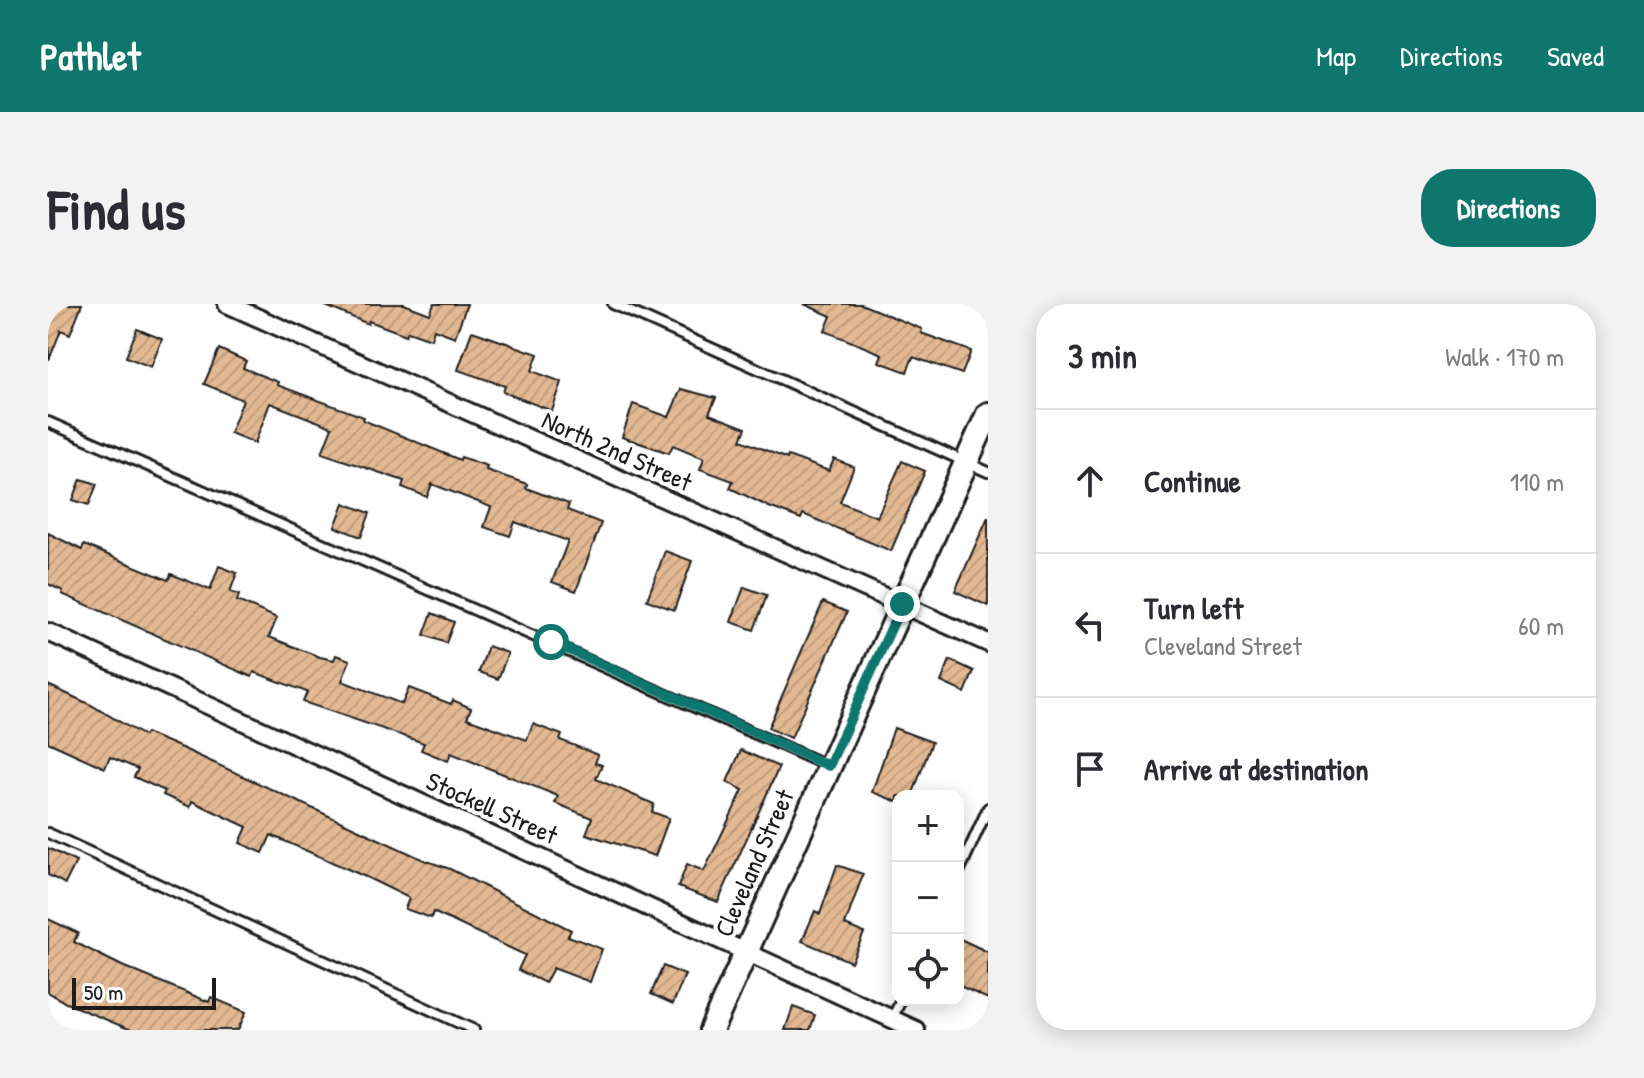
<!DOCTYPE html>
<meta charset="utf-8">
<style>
:root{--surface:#fff;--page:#f2f2f3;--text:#2b2b33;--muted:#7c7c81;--line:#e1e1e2;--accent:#0f766e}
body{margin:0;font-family:"Patrick Hand",sans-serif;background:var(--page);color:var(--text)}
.controls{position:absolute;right:24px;bottom:24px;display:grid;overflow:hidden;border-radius:16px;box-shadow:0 4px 20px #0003}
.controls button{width:72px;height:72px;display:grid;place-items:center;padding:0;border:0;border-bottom:2px solid var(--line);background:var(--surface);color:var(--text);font:40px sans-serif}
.scale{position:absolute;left:24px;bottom:20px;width:144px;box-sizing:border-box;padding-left:8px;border:4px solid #1c1c1c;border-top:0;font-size:22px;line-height:28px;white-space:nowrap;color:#1c1c1c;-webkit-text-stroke:6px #fff;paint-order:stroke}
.stop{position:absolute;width:24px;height:24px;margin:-18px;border:6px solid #0f766e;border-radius:50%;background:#fff}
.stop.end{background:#0f766e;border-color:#fff;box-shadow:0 2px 8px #0008}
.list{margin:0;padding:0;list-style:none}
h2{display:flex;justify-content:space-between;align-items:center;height:104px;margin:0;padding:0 32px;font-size:34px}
h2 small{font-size:26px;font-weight:400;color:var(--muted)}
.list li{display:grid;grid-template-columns:52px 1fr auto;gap:24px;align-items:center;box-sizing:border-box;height:144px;padding:0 32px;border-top:2px solid var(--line)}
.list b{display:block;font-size:30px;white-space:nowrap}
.list p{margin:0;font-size:26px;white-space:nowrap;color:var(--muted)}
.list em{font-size:26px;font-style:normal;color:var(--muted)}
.icon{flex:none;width:44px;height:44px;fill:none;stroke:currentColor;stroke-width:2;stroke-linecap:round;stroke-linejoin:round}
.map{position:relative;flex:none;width:940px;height:726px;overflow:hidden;border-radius:32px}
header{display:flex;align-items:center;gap:48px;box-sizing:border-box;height:112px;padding:0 40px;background:var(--accent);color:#fff}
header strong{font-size:38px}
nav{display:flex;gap:44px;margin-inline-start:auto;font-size:28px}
.intro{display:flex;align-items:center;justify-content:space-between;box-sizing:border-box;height:192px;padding:0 48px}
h1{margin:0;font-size:56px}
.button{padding:20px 36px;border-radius:32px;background:var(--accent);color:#fff;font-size:28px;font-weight:700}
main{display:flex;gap:48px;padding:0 48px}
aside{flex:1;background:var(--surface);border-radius:32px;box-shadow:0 4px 20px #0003}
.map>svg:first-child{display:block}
.building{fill:url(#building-hatch);stroke:#1c1c1c;stroke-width:2}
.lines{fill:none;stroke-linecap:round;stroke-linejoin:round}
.service-casing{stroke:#1c1c1c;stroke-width:14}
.minor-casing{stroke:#1c1c1c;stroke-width:22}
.secondary-casing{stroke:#1c1c1c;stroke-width:28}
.service{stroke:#fff;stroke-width:8}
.minor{stroke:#fff;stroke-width:16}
.secondary{stroke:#fff;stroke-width:22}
.route{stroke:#0f766e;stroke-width:10}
.labels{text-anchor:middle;stroke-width:8;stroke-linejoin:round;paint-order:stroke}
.street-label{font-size:26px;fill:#1c1c1c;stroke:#fff}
</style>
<header>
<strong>Pathlet</strong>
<nav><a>Map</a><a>Directions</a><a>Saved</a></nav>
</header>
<div class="intro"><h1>Find us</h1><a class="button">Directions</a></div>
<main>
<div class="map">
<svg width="940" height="726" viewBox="0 0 940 726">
<defs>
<pattern id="building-hatch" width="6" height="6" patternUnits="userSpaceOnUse" patternTransform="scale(2)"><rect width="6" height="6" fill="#e3b993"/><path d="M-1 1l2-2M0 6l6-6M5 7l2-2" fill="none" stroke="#c29e7e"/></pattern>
</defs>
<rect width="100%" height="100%" fill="#fff"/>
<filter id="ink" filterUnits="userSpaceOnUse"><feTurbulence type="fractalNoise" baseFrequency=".0125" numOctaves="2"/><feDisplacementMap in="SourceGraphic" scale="16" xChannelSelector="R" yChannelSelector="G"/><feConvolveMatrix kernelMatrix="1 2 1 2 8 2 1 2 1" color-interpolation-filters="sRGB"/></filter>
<g filter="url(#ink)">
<!-- building -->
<g class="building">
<path d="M0 0H34L22 30 13 26 1 56Z"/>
<path d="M273 0H356L382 10 386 0H419L407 33 386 25 383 35 360 27 358 31 321 17 320 20Z"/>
<path d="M756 0H813L874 25 873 29 923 47 914 70 865 53 859 68 831 58 834 50 777 27 783 12Z"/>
<path d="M89 25 114 35 103 63 78 53Z"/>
<path d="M424 27 490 50 484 67 514 78 504 107 455 88 457 82 410 66Z"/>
<path d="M171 45 198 57 195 64 230 78 229 81 316 113 315 116 412 156 413 153 439 162 438 166 479 180 478 184 521 200 519 206 553 219 528 287 504 278 520 237 467 218 462 232 436 223 443 203 384 180 379 193 354 183 356 177 274 149 284 123 222 99 207 139 182 129 195 96 156 80Z"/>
<path d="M633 85 668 94 661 110 698 124 693 136 739 155 740 152 781 167 786 155 806 163 792 198 829 213 854 157 877 167 843 247 755 210 753 215 721 203 682 184 685 177 652 165 656 154 625 141 621 149 574 133 585 100 621 113Z"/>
<path d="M33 175 49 180 41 201 25 196Z"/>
<path d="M296 199 322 209 313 233 287 223Z"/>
<path d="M940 213V302L907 287Z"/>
<path d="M0 229 34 246 36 241 120 276 123 270 162 286 171 262 189 269 182 288 191 291 189 297 229 314 221 333 272 353 286 356 288 351 302 356 294 377 354 400 361 384 403 400 405 396 423 404 419 414 479 436 485 420 514 431 512 436 550 451 547 459 554 461 548 475 606 500 604 508 621 514 607 552 538 530 544 514 507 499 510 492 403 449 400 457 373 446 376 439 255 398 259 388 206 368 204 373 14 290 15 287 0 280Z"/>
<path d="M617 247 644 257 626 306 599 296Z"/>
<path d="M696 283 719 291 706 326 683 318Z"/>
<path d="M775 298 799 308 743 434 720 424Z"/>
<path d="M384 309 406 318 398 339 376 331Z"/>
<path d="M440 342 460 349 450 375 431 368Z"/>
<path d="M902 356 926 367 917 389 893 378Z"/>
<path d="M0 381 43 401 96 432 98 429 136 445 376 556 402 565 523 626 520 632 554 645 542 678 505 664 497 679 470 666 477 651 385 608 383 614 357 605 361 594 320 574 223 531 215 549 192 539 199 523 144 497 142 503 115 491 117 487 86 473 90 465 62 453 57 464 0 438Z"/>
<path d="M846 424 884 438 864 492H850V498L824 488Z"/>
<path d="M693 446 731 463 670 598 630 583 639 560 656 567 695 486 679 478Z"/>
<path d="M0 544 28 558 17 580 0 571Z"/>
<path d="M789 561 815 570 797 621 816 629 803 658 754 637 767 607 772 610Z"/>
<path d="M0 615 30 629 26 638 74 662 161 698 163 693 198 708 190 726H83L18 699 0 688Z"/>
<path d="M910 634 940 648V695L910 681Z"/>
<path d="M615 662 637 671 625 700 603 690Z"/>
<path d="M745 703 767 711 762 726H737Z"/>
</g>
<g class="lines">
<defs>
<g id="service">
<path d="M565 0 940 168"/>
<path d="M0 118 780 462"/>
<path d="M0 529 426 726"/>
<path d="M910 570 940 504"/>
<path d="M844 715 853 696"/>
</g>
<g id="minor">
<path d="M179 0 940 339"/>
<path d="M0 328 868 726"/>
</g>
<path id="secondary" d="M663 726 940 110"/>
</defs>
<!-- service casing -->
<use href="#service" class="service-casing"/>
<!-- minor casing -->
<use href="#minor" class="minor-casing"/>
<!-- secondary casing -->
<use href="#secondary" class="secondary-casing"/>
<!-- service -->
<use href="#service" class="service"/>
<!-- minor -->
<use href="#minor" class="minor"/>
<!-- secondary -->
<use href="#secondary" class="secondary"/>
</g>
</g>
<g class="lines" filter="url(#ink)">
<!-- route -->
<path class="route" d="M503 338 781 462 854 300"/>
</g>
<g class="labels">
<!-- street labels -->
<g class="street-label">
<text transform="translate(569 147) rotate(24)" y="9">North 2nd Street</text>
<text transform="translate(444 504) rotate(24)" y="9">Stockell Street</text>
<text transform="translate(706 559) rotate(-66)" y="9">Cleveland Street</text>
</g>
</g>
</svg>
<div class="controls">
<button>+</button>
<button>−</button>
<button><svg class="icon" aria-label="locate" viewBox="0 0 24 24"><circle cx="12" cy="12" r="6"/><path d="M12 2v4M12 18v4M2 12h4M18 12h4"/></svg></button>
</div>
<div class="scale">50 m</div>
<div class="stop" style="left:503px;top:338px"></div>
<div class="stop end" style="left:854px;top:300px"></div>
</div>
<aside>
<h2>3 min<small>Walk · 170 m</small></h2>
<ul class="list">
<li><svg class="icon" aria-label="ahead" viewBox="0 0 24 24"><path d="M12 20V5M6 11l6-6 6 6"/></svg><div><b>Continue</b></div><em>110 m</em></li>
<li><svg class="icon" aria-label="left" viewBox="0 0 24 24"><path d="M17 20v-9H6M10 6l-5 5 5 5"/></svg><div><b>Turn left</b><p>Cleveland Street</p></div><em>60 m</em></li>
<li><svg class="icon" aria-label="arrive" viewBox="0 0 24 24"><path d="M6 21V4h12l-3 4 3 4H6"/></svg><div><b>Arrive at destination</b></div></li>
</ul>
</aside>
</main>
